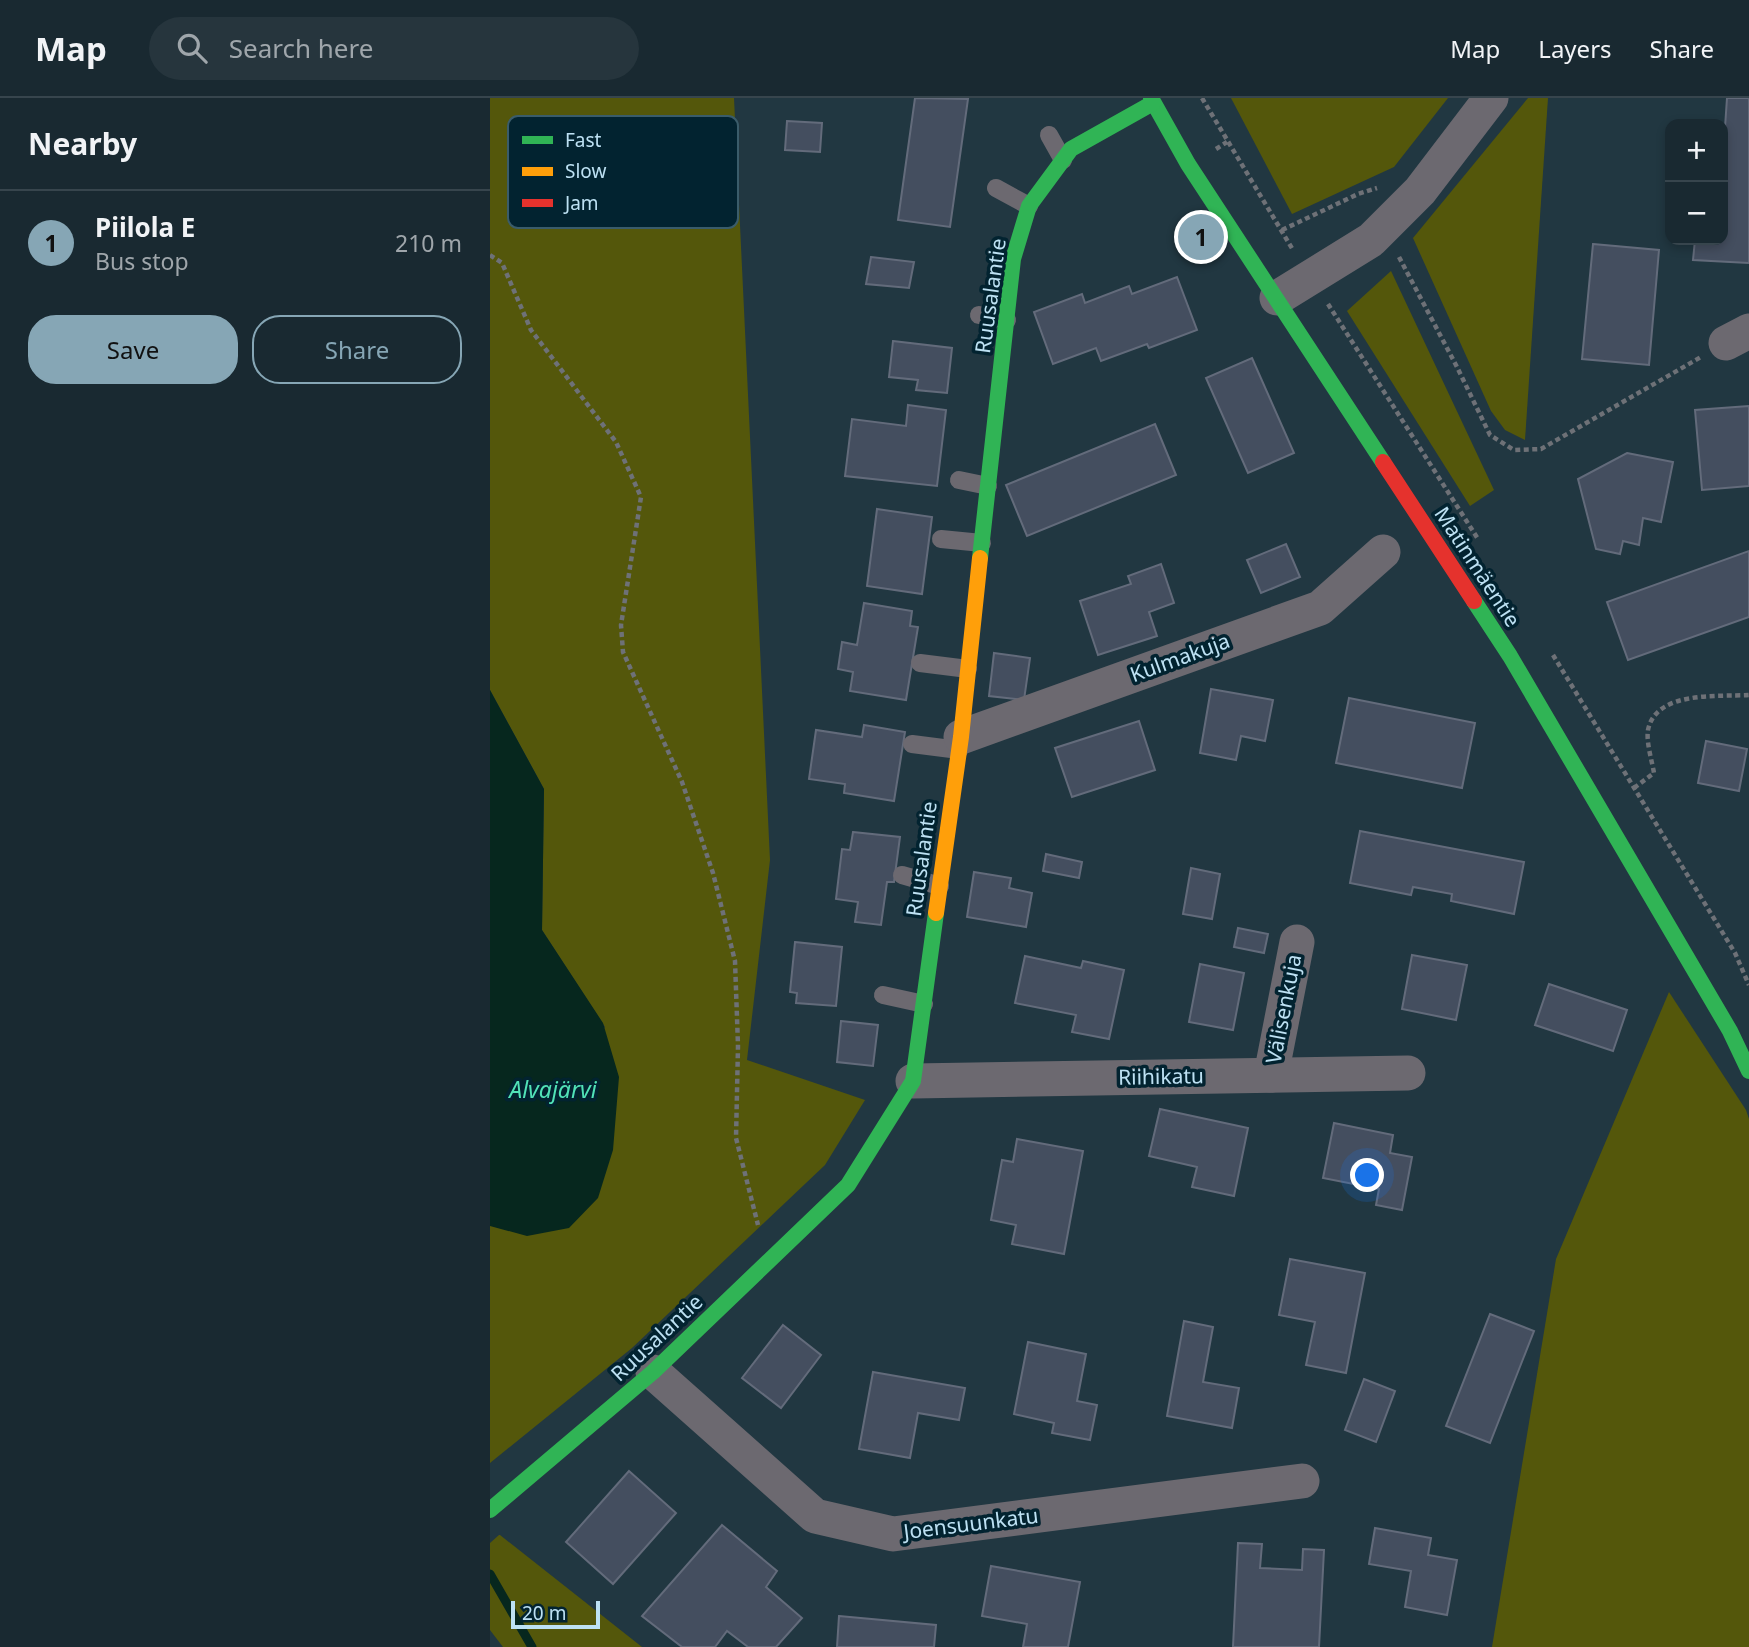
<!DOCTYPE html>
<meta charset="utf-8">
<style>
:root{--surface:#192931;--page:#26353d;--text:#f1f3f6;--muted:#9fa6ab;--line:#37454d;--accent:#86a6b5}
body{margin:0;font-family:"Noto Sans",sans-serif;background:var(--page);color:var(--text)}
.controls{position:absolute;right:21px;top:21px;display:grid;overflow:hidden;border-radius:14px;box-shadow:0 4px 10px #0003}
.controls button{width:63px;height:63px;display:grid;place-items:center;padding:0;border:0;border-bottom:2px solid var(--line);background:var(--surface);color:var(--text);font:35px sans-serif}
.scale{position:absolute;left:21px;bottom:18px;width:89px;box-sizing:border-box;padding-left:7px;border:4px solid #bde1f3;border-top:0;font-size:19px;line-height:24px;white-space:nowrap;color:#bde1f3;-webkit-text-stroke:5px #022330;paint-order:stroke}
.you{position:absolute;left:878px;top:1078px;width:24px;height:24px;margin:-18px;border:5px solid #fff;border-radius:50%;background:#1a73e8;box-shadow:0 0 0 10px #1a73e833}
.badge{display:grid;place-items:center;width:46px;height:46px;border-radius:50%;background:var(--accent);color:#111;font-size:23px;font-weight:700}
.pin{position:absolute;translate:-50% -50%;border:4px solid #fff;box-shadow:0 2px 7px #0006}
.list{margin:0;padding:0;list-style:none}
h2{display:flex;justify-content:space-between;align-items:center;height:91px;margin:0;padding:0 28px;font-size:30px}
h2 small{font-size:23px;font-weight:400;color:var(--muted)}
.list li{display:grid;grid-template-columns:46px 1fr auto;gap:21px;align-items:center;box-sizing:border-box;height:105px;padding:0 28px;border-top:2px solid var(--line)}
.list b{display:block;font-size:26px;white-space:nowrap}
.list p{margin:0;font-size:23px;white-space:nowrap;color:var(--muted)}
.list em{font-size:23px;font-style:normal;color:var(--muted)}
.actions{display:flex;gap:14px;padding:21px 28px}
.actions a{flex:1;padding:16px 0;border:2px solid var(--accent);border-radius:28px;text-align:center;font-size:24px;color:var(--accent)}
.actions .main{background:var(--accent);color:#111}
.icon{flex:none;width:38px;height:38px;fill:none;stroke:currentColor;stroke-width:2;stroke-linecap:round;stroke-linejoin:round}
.map{position:relative;flex:none;width:1259px;height:1549px;overflow:hidden}
header{display:flex;align-items:center;gap:42px;box-sizing:border-box;height:98px;padding:0 35px;background:var(--surface);border-bottom:2px solid var(--line)}
header strong{font-size:33px}
nav{display:flex;gap:38px;margin-inline-start:auto;font-size:24px}
.search{width:490px;height:63px;background:var(--page);display:flex;align-items:center;gap:18px;box-sizing:border-box;padding:0 24px;border-radius:38px;color:var(--muted);font-size:26px}
main{display:flex}
aside{flex:1;background:var(--surface)}
.map>svg:first-child{display:block}
.green{fill:#54570b}
.water{fill:#06271e}
.lines{fill:none;stroke-linecap:round;stroke-linejoin:round}
.stream{stroke:#06271e;stroke-width:9}
.building{fill:#444e5f;stroke:#636b7b;stroke-width:2}
.path{stroke:#6e7177;stroke-width:4.5;stroke-dasharray:5 3.5;stroke-linecap:butt}
.lane{stroke:#6c6970;stroke-width:18}
.street{stroke:#6c6970;stroke-width:35}
.fast{stroke:#30b455;stroke-width:16}
.slow{stroke:#ff9f0a;stroke-width:16}
.jam{stroke:#e5322d;stroke-width:16}
.labels{text-anchor:middle;stroke-width:7;stroke-linejoin:round;paint-order:stroke}
.street-label{font-size:21px;fill:#bde1f3;stroke:#022330}
.water-label{font-size:23px;font-style:italic;fill:#51e2b7;stroke:#022330}
.key{fill:#022330;stroke:#3a5c6a;stroke-width:2}
.key-label{font-size:19px;fill:#bde1f3}
</style>
<header>
<strong>Map</strong>
<div class="search"><svg class="icon" aria-label="search" viewBox="0 0 24 24"><circle cx="10" cy="10" r="6"/><path d="M15 15l6 6"/></svg>Search here</div>
<nav><a>Map</a><a>Layers</a><a>Share</a></nav>
</header>
<main>
<aside>
<h2>Nearby<small></small></h2>
<ul class="list">
<li><span class="badge">1</span><div><b>Piilola E</b><p>Bus stop</p></div><em>210 m</em></li>
</ul>
<div class="actions"><a class="main">Save</a><a>Share</a></div>
</aside>
<div class="map">
<svg width="1259" height="1549" viewBox="0 0 1259 1549">
<rect width="100%" height="100%" fill="#213741"/>
<!-- green -->
<g class="green">
<path d="M0 0H244L280 762 257 962 375 1002 335 1067 142 1250 0 1365V1082L115 929 52 832 54 691 0 592Z"/>
<path d="M741 0H958L904 69 802 116Z"/>
<path d="M1038 0H1058L1035 342 1015 332 1001 313 923 140Z"/>
<path d="M901 173 1004 392 980 408 857 213Z"/>
<path d="M1179 894 1256 1012 1259 1021V1549H1002L1066 1161Z"/>
<path d="M9 1437H10L152 1549H13L0 1532V1445Z"/>
</g>
<!-- water -->
<path class="water" d="M0 587V592L54 691 52 832 113 925 129 979 123 1052 108 1100 79 1130 37 1138 0 1128Z"/>
<g class="lines">
<!-- stream -->
<path class="stream" d="M0 1476 42 1549"/>
</g>
<!-- building -->
<g class="building">
<path d="M425 0 478 1 460 129 408 122Z"/>
<path d="M1237 0H1259V165L1203 162 1205 142H1233V59Z"/>
<path d="M297 23 332 25 330 54 295 52Z"/>
<path d="M1103 146 1169 152 1159 267 1092 261Z"/>
<path d="M381 159 424 164 419 190 376 186Z"/>
<path d="M687 179 707 232 659 250 657 246 611 263 606 250 563 266 544 214 592 196 595 205 639 188 642 196Z"/>
<path d="M403 243 462 250 457 295 426 292 428 282 399 279Z"/>
<path d="M762 260 804 355 758 375 716 280Z"/>
<path d="M418 307 456 312 447 388 355 378 362 321 416 328Z"/>
<path d="M1259 308V388L1212 392 1205 312Z"/>
<path d="M665 326 686 377 537 438 516 387Z"/>
<path d="M1137 355 1183 364 1171 424 1153 420 1149 447 1133 443 1130 456 1106 451 1088 381Z"/>
<path d="M387 411 442 419 432 496 377 488Z"/>
<path d="M796 446 810 479 771 495 757 462Z"/>
<path d="M1259 453V519L1138 562 1117 504Z"/>
<path d="M671 466 684 505 659 514 667 538 608 557 590 503 641 486 638 478Z"/>
<path d="M374 505 422 513 420 528 428 529 416 602 360 593 363 574 348 571 352 544 367 547Z"/>
<path d="M504 555 540 560 534 602 499 598Z"/>
<path d="M721 591 783 602 775 643 751 638 746 662 710 655Z"/>
<path d="M859 600 985 625 972 690 846 665Z"/>
<path d="M649 623 665 672 582 699 565 650Z"/>
<path d="M374 627 415 634 404 703 354 695 355 686 319 681 326 632 372 639Z"/>
<path d="M1216 643 1257 651 1249 693 1208 685Z"/>
<path d="M870 733 1034 764 1024 816 961 803 962 796 923 789 921 797 860 785Z"/>
<path d="M363 734 410 739 404 784H397L391 827 365 824 368 804 346 801 352 751 360 752Z"/>
<path d="M556 756 592 764 589 780 553 773Z"/>
<path d="M701 770 730 776 722 821 693 816Z"/>
<path d="M484 774 521 780 519 790 542 795 536 829 477 819Z"/>
<path d="M748 830 778 836 774 855 744 849Z"/>
<path d="M305 844 352 849 346 908 306 905 307 895 300 894Z"/>
<path d="M922 857 977 867 966 922 912 911Z"/>
<path d="M535 858 591 870 593 863 634 872 619 941 582 934 586 917 525 905Z"/>
<path d="M710 866 754 875 743 932 699 924Z"/>
<path d="M1059 886 1137 912 1123 953 1045 927Z"/>
<path d="M351 923 388 927 383 968 347 964Z"/>
<path d="M670 1011 758 1030 744 1098 702 1089 707 1069 659 1058Z"/>
<path d="M844 1025 903 1037 900 1055 922 1059 912 1112 886 1107 889 1091 833 1080Z"/>
<path d="M527 1041 593 1053 574 1156 522 1146 526 1127 501 1122 512 1062 523 1064Z"/>
<path d="M800 1161 875 1175 856 1275 816 1267 825 1224 789 1217Z"/>
<path d="M1000 1216 1044 1233 1000 1345 956 1328Z"/>
<path d="M694 1223 723 1229 713 1284 749 1290 742 1330 677 1318Z"/>
<path d="M293 1227 331 1257 291 1310 252 1280Z"/>
<path d="M538 1244 596 1256 587 1303 607 1307 600 1342 562 1335 564 1325 524 1316Z"/>
<path d="M383 1274 475 1290 469 1322 428 1315 420 1360 369 1351Z"/>
<path d="M874 1281 905 1293 886 1344 855 1332Z"/>
<path d="M139 1373 186 1415 123 1486 76 1444Z"/>
<path d="M232 1427 287 1473 276 1489 312 1520 286 1549H258L237 1533 225 1549H192L152 1518Z"/>
<path d="M885 1430 941 1440 938 1457 967 1462 957 1517 915 1509 921 1473 879 1466Z"/>
<path d="M748 1445 772 1446 770 1470 812 1472 813 1451 834 1452 829 1549H743Z"/>
<path d="M501 1468 590 1484 578 1549H533L537 1526 492 1518Z"/>
<path d="M349 1518 446 1527 444 1549H347Z"/>
</g>
<g class="lines">
<!-- path -->
<g class="path">
<path d="M712 0 803 152"/>
<path d="M726 51 737 44"/>
<path d="M792 132 868 96 887 90"/>
<path d="M0 157 12 165 41 232 126 344 151 399 131 527 133 554 192 684 223 775 245 863 248 948 246 1040 268 1127"/>
<path d="M909 159 967 269 1000 337 1024 352 1051 351 1211 259"/>
<path d="M838 206 988 441"/>
<path d="M1063 557 1245 855 1259 887"/>
<path d="M1144 690 1164 675C1162 663 1156 644 1158 632 1166 592 1229 599 1259 597"/>
</g>
<!-- lane -->
<g class="lane">
<path d="M559 37 573 62"/>
<path d="M506 90 539 108"/>
<path d="M489 217 517 222"/>
<path d="M469 382 498 388"/>
<path d="M451 441 492 445"/>
<path d="M430 565 478 571"/>
<path d="M422 646 469 652"/>
<path d="M412 777 450 788"/>
<path d="M393 897 434 906"/>
</g>
<!-- street -->
<g class="street">
<path d="M787 200 881 142 930 93 1001 0"/>
<path d="M1236 245 1259 233"/>
<path d="M471 639 830 510 893 454"/>
<path d="M781 977 807 844"/>
<path d="M423 983 918 975"/>
<path d="M163 1274 325 1418 403 1436 812 1383"/>
</g>
<!-- fast -->
<g class="fast">
<path d="M661 0 698 66 893 364"/>
<path d="M490 460 523 161 539 108 581 51 663 5"/>
<path d="M984 503 1020 558 1240 933 1259 973"/>
<path d="M0 1412 163 1274 358 1087 423 983 446 815"/>
</g>
<!-- slow -->
<path class="slow" d="M446 815 471 639 490 460"/>
<!-- jam -->
<path class="jam" d="M893 364 984 503"/>
</g>
<g class="labels">
<!-- street labels -->
<g class="street-label">
<text transform="translate(501 198) rotate(-82)" y="7">Ruusalantie</text>
<text transform="translate(987 469) rotate(57)" y="7">Matinmäentie</text>
<text transform="translate(690 560) rotate(-20)" y="7">Kulmakuja</text>
<text transform="translate(432 761) rotate(-82)" y="7">Ruusalantie</text>
<text transform="translate(794 911) rotate(-79)" y="7">Välisenkuja</text>
<text transform="translate(671 979) rotate(-1)" y="7">Riihikatu</text>
<text transform="translate(167 1240) rotate(-43)" y="7">Ruusalantie</text>
<text transform="translate(481 1426) rotate(-7)" y="7">Joensuunkatu</text>
</g>
<!-- water labels -->
<g class="water-label">
<text x="63" y="1000">Alvajärvi</text>
</g>
</g>
<!-- legend -->
<rect x="18" y="18" width="230" height="112" rx="10" class="key"/>
<rect x="32" y="38" width="31" height="8" fill="#30b455"/>
<rect x="32" y="69" width="31" height="9" fill="#ff9f0a"/>
<rect x="32" y="101" width="31" height="8" fill="#e5322d"/>
<g class="key-label">
<text x="75" y="49">Fast</text>
<text x="75" y="80">Slow</text>
<text x="75" y="112">Jam</text>
</g>
</svg>
<div class="controls">
<button>+</button>
<button>−</button>
</div>
<div class="scale">20 m</div>
<div class="you"></div>
<div class="pin badge" style="left:711px;top:139px">1</div>
</div>
</main>
